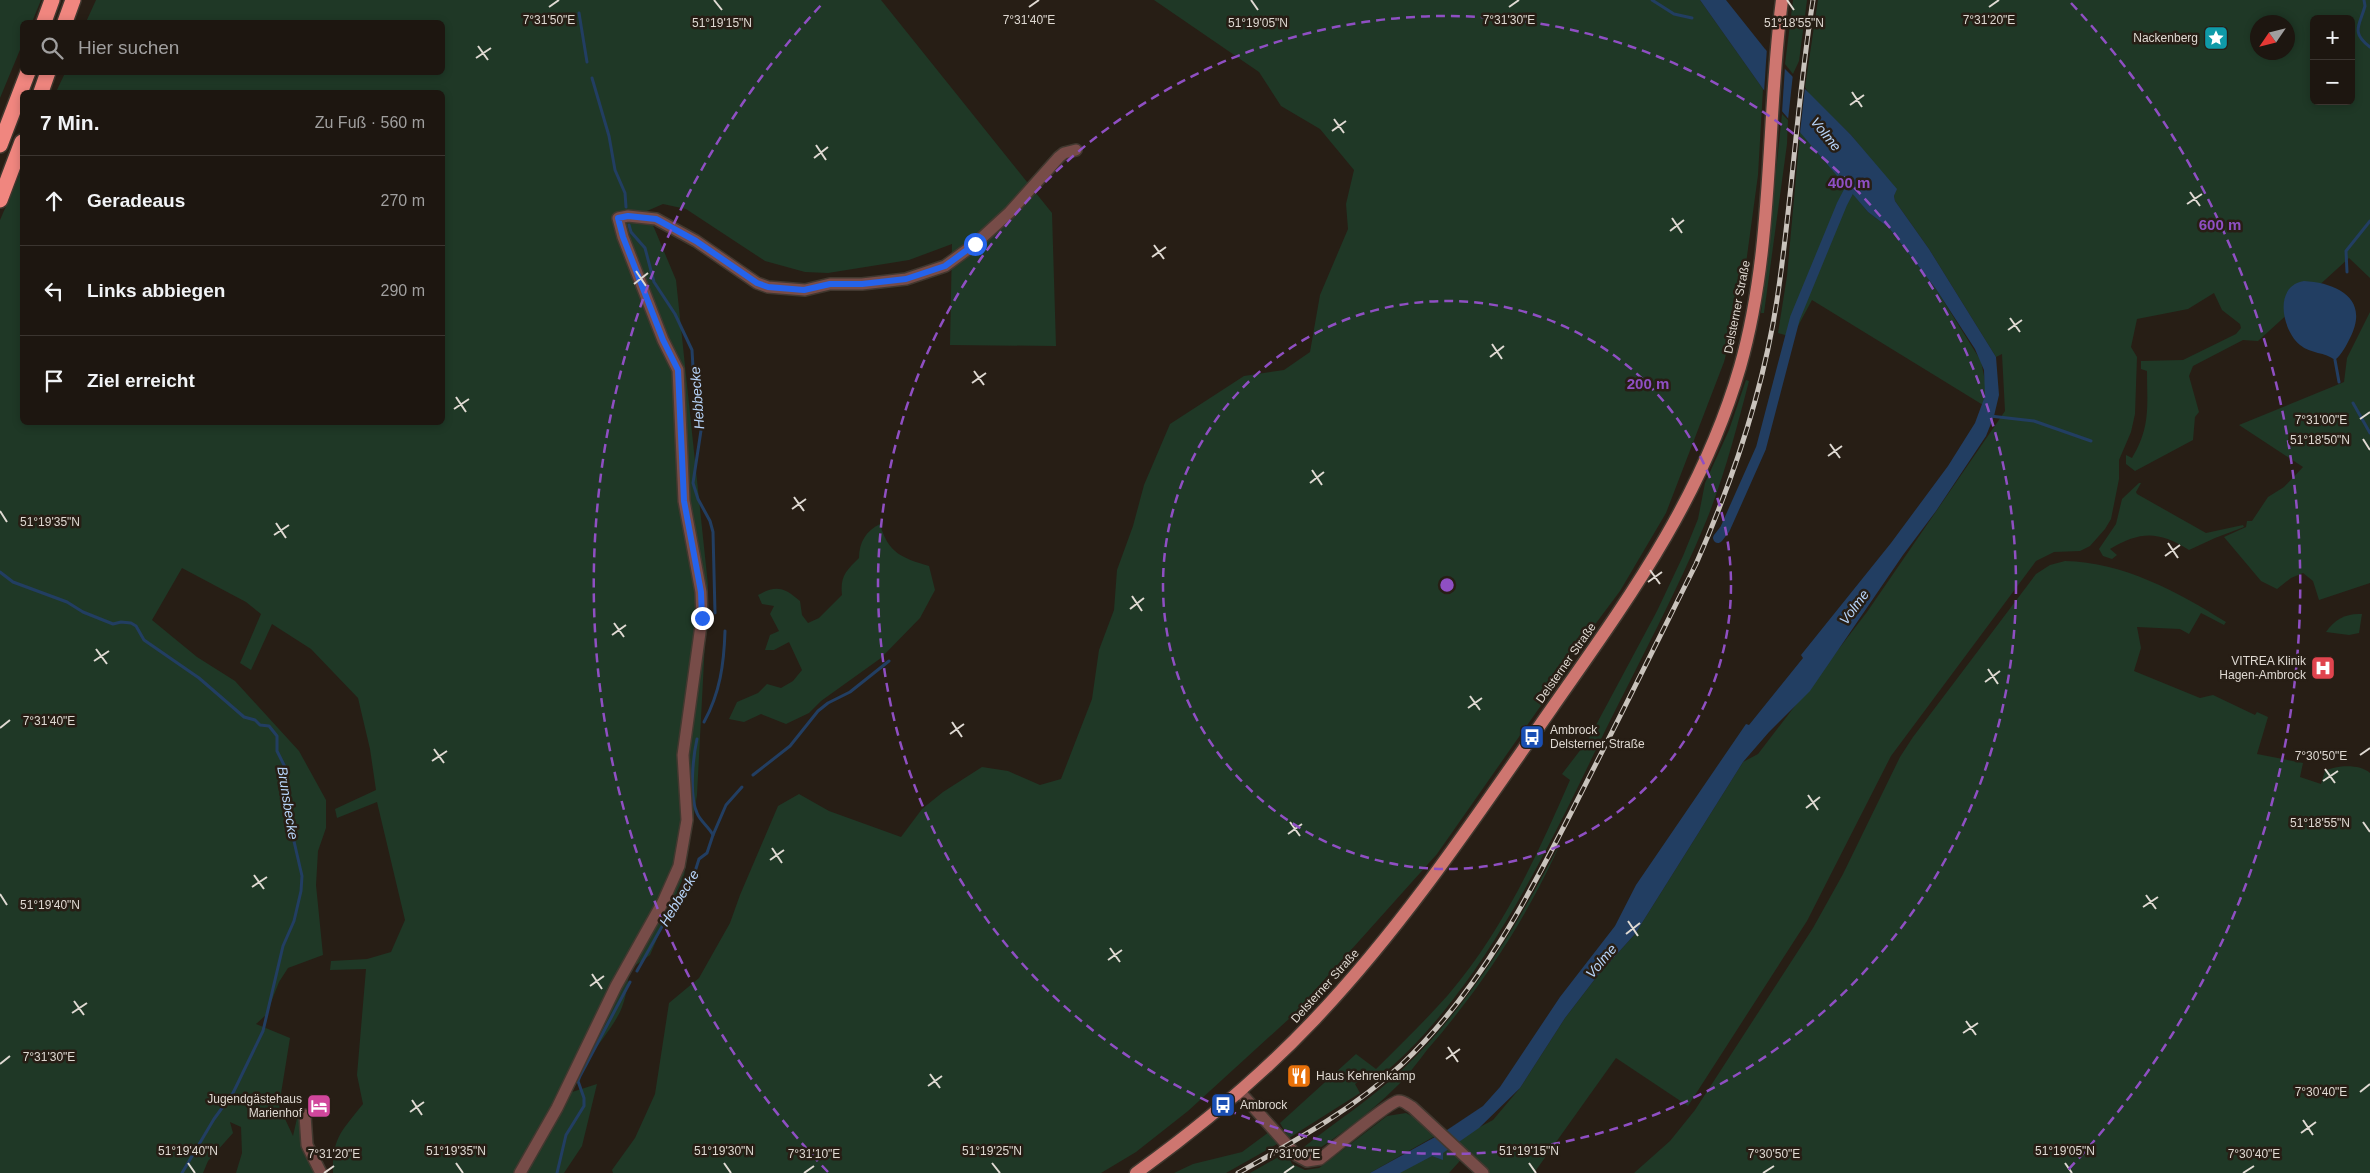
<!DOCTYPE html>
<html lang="de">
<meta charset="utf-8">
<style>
:root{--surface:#1d1610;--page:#251f19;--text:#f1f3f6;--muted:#a09f9f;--line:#3b3530}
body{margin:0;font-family:Helvetica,sans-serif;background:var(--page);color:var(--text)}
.controls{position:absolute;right:15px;top:15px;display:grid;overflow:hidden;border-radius:8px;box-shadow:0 2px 8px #0003}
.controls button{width:45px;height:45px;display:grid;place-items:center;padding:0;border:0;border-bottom:1px solid var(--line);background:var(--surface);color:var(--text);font:25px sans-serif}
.compass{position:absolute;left:2250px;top:15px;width:45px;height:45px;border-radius:50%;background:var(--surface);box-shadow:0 2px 8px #0003;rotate:235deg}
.stop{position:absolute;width:15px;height:15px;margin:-11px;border:4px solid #2563eb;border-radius:50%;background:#fff}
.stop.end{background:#2563eb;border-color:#fff;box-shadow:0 1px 5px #0008}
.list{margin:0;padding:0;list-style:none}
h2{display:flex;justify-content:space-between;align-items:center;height:65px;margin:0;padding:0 20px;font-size:21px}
h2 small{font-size:16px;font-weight:400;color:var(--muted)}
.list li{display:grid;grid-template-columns:32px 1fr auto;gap:15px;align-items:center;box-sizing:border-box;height:90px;padding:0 20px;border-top:1px solid var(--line)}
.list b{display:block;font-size:19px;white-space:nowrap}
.list em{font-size:16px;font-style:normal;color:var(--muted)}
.icon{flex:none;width:28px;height:28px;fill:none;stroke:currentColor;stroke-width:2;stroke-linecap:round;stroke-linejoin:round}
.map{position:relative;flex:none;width:2370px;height:1173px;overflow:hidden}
.search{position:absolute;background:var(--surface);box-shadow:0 2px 8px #0003;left:20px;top:20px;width:425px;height:55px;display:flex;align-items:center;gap:12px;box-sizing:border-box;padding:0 18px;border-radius:8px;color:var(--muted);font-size:19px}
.panel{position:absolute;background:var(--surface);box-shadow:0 2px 8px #0003;left:20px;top:90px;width:425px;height:335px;border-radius:8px}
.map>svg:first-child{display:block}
.green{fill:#1f3826;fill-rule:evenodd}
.water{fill:#223e62}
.pier{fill:#271e15}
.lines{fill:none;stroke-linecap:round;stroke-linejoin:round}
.stream{stroke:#223e62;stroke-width:3}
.canal{stroke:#223e62;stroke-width:10}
.minor-casing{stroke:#41382f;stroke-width:14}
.primary-casing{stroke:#41382f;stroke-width:15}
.motorway-casing{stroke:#41382f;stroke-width:18}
.minor{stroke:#774c48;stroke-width:11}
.primary{stroke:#ce7670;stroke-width:12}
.motorway{stroke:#f0867f;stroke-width:15}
.rail-casing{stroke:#c9c3bc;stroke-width:5}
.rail{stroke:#271e15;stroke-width:3;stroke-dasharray:9;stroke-linecap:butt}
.route{stroke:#2563eb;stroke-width:6}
.ticks{fill:none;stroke:#dfd9d2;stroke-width:2}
.ring{fill:none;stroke:#8f4fc3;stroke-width:2.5;stroke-dasharray:9 6}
.labels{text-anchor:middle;stroke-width:5;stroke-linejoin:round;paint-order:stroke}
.poi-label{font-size:12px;fill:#dfd9d2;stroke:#271e15;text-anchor:end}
.street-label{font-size:12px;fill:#dfd9d2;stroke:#271e15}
.water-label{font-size:14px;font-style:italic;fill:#b7d4f9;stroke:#271e15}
.ticks-label{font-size:12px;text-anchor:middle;fill:#dfd9d2;stroke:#271e15;stroke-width:5;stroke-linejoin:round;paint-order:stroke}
.centre{fill:#8f4fc3;stroke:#271e15;stroke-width:2.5}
.ring-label{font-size:15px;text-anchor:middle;font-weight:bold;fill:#8f4fc3;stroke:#271e15;stroke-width:5;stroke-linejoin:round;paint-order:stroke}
</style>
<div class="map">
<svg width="2370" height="1173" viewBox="0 0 2370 1173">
<rect width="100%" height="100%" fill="#271e15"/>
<!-- green -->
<g class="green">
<path d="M0 0H41L32 22H22V45L0 98Z"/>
<path d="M96 0H881L1052 213 1056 346 950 345 952 244 909 260 828 273 805 272 765 261 686 209 663 204 647 211 676 280 708 585 697 795 684 876 650 955 629 970C628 984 626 999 620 1012 605 1041 581 1061 569 1093L597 1084 582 1146 564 1173H333C332 1137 342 1131 363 1104L357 1075 366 969 330 970 331 961 367 959 391 952 405 920 377 802 337 818 335 809 376 790 370 749 358 698 311 649 272 624 251 670 240 663 261 614 246 602 182 568 152 620 197 657 235 681 299 751 326 800V828L318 851 316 885 323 955 288 968 279 982 266 1015 256 1024 290 1038 279 1106 293 1136 298 1114 305 1115 306 1129 320 1173H236L242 1153 241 1127 230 1122 233 1133 208 1161 203 1173H0V220L22 169V422H442V92H56L65 73 442 72V22H86Z"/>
<path d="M1154 0H1700L1763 89 1758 175 1742 293 1724 362 1666 513 1620 591 1573 654 1549 694 1437 854 1291 1017 1188 1111 1136 1152 1101 1173H613L612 1170 635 1138 655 1094 669 1003 699 978 730 923 740 895 778 806 799 794 829 811 901 837 922 809 943 792 982 767 1008 771 1040 785 1061 779 1092 699 1099 650 1114 610 1117 570 1133 526 1144 485 1170 424 1244 376 1284 370 1310 352 1320 295 1348 229 1346 204 1354 170 1320 129 1281 106 1259 72Z"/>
<path d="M1793 0H1807L1799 61 1793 74 1785 64Z"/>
<path d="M1818 0H2370V278L2349 258 2258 341 2243 340 2193 366 2189 376 2199 412 2195 417 2193 440 2135 471 2126 464V455L2132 458C2151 427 2147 405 2147 371L2141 369V361L2183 360 2236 334 2241 328 2240 324 2222 310 2214 293 2188 309 2137 319 2131 347 2137 357 2135 414 2131 432 2119 460V479L2111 519 2105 529 2090 546 2080 551 2054 552 2036 561 1891 756 1807 921 1688 1106 1616 1058 1534 1173H1490L1467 1153 1449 1173H1394L1493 1120 1520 1088 1565 1018 1598 975 1635 934 1743 762 1758 754 1867 612 2005 411 2002 354 1996 357 1929 249 1895 201 1894 196 1896 190 1851 135 1809 94 1805 87ZM2314 19H2351V101H2314ZM2258 22H2288V52H2258Z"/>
<path d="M1782 114 1788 120 1787 144 1764 313H1761Z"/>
<path d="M1802 132 1868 212 1889 228 1936 289 1981 361 1986 386 1983 405 1812 300 1792 337 1778 333 1787 276 1800 133Z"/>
<path d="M2370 312V583L2319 600 2313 581 2303 573 2291 578 2277 589 2261 581 2224 537 2246 527 2247 521H2252L2268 497 2284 487 2303 467 2239 425 2344 382 2347 358Z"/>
<path d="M1746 380 1749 381C1737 427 1725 474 1707 519 1677 592 1639 662 1604 733 1548 849 1478 998 1376 1080L1366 1075 1355 1084 1360 1093 1289 1138 1280 1123 1356 1054 1376 1069C1400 1045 1425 1021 1448 995 1502 932 1537 856 1570 780L1562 774 1588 740 1657 611 1683 556 1698 519 1705 483 1729 430Z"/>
<path d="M2139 483H2141L2136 492 2137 494 2206 533 2243 525 2244 527 2215 538 2189 550C2158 531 2141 531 2110 549L2117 555 2112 559 2103 556 2099 549 2116 524 2122 499Z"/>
<path d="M880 524C888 553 902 558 929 566L935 590 920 618 881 658 821 701 809 713 786 724 761 714 744 722 729 719 737 702 758 693 767 684 781 688 793 681 802 670 789 642 774 650H765L770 635 779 631 770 614 774 606 762 604 758 595C776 585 784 587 800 601L802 615 808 623 819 618 842 595C840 576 846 571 859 558 859 542 866 531 880 524Z"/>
<path d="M2065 561C2123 562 2178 592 2226 622L2224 625 2201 613 2189 634 2180 629 2137 627 2141 648 2134 671 2200 698 2213 695 2255 715 2257 712 2268 717 2257 754 2303 763 2300 777 2321 784 2325 771C2337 765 2360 764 2370 773V1173H1634L1670 1141 1695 1110 1813 928 1843 874 1900 757 1913 737 2036 574 2050 565Z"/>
<path d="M2362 614 2359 633 2349 635 2326 632C2335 619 2346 613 2362 614Z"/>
<path d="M1561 842C1527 918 1482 987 1427 1050 1417 1063 1407 1077 1395 1088 1370 1113 1341 1134 1311 1154L1300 1150C1335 1122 1373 1098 1405 1067 1471 1003 1518 923 1561 842Z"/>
<path d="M1406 1113 1417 1119 1435 1136 1370 1173H1250L1287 1152 1292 1164 1305 1170 1319 1168 1387 1116Z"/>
<path d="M1269 1132 1279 1143 1226 1173H1174L1193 1164 1242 1152Z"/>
</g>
<!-- water -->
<g class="water">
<path d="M1700 0H1726L1765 49 1851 135 1897 189 1894 196 1895 201 1929 249 1996 357 1999 395 1994 416 1986 436 1936 511 1903 555 1810 691 1769 732 1743 762 1635 934 1598 975 1565 1018 1520 1088 1479 1128 1443 1153V1160L1432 1156 1400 1173H1370L1444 1132 1483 1106 1500 1087 1560 997 1615 926 1636 885 1746 724 1749 725 1803 658 1801 655 1891 543 1948 466 1975 423 1985 396 1984 370 1975 349 1936 289 1889 228 1868 212 1763 89Z"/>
<path d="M2304 281C2338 283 2370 299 2350 338 2346 346 2342 354 2335 360 2325 352 2311 354 2300 345 2282 330 2273 286 2304 281Z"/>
</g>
<!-- pier -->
<g class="pier">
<path d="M1767 47 1785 66 1782 113 1764 93Z"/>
<path d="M1793 74 1805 87 1800 133 1788 120Z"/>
</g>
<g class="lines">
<!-- stream -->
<g class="stream">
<path d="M1652 0 1674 14 1692 18"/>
<path d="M2364 0 2365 6C2360 25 2350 32 2370 47"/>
<path d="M579 13 587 62"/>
<path d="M592 78 609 136 615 170 625 193 626 207"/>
<path d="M629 225 631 232 645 248 654 282 675 314 692 350 694 385 702 424 693 483 698 499 710 521 713 532 715 613"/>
<path d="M2347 272 2346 251 2370 221"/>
<path d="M2335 360 2339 382"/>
<path d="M2353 403 2370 433"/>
<path d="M1990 416 2034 421 2091 441"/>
<path d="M0 572 13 582 67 602 83 612 113 624 121 622 131 623 136 626 144 640 199 678 244 717 255 720 260 725 269 726 277 736V751L285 767 284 784 290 802V824L302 876 301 891 294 921 283 946 263 1031 233 1093 214 1119 182 1173"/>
<path d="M704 722C720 693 724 664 725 631"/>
<path d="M753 775 790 746 818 711 828 703 850 692 889 661"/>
<path d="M713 835 726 805 742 787"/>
<path d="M637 971 673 907 680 901 682 891 692 881 699 859 707 853 713 835C709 827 700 821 697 813 689 796 693 757 697 739"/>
<path d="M557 1173 566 1135 584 1106V1098L578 1081 580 1076 630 982"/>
</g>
<!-- canal -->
<path class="canal" d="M1718 538 1725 529 1761 448 1795 318 1842 204 1855 179"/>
<defs>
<g id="minor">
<path d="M1239 1091 1296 1155 1307 1161 1320 1159C1332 1150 1388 1103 1398 1101 1403 1100 1408 1105 1412 1107L1483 1173"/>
<path d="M305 1115 307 1145 321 1173"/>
<path d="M520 1173 557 1108 616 986 663 902 679 866 687 820 683 755 702 618 701 592 684 501 678 370 663 340 623 237 618 218 628 216 656 219 696 241 757 283 768 287 805 290 830 284H862L906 279 945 266 975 244 1010 212 1059 157 1064 153 1076 150"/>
</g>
<path id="primary" d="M1136 1173C1200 1127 1261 1076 1315 1019 1405 924 1478 814 1552 708 1629 598 1702 498 1740 367 1774 248 1766 122 1782 0"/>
<g id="motorway">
<path d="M44 22 52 0"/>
<path d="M65 22 73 0"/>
<path d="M41 92 48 72"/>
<path d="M0 145 28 72"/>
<path d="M0 200 22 142"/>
</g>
</defs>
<!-- minor casing -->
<use href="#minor" class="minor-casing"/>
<!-- primary casing -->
<use href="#primary" class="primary-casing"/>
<!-- motorway casing -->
<use href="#motorway" class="motorway-casing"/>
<!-- minor -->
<use href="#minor" class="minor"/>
<!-- primary -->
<use href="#primary" class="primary"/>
<!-- motorway -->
<use href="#motorway" class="motorway"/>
<defs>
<path id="rail" d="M1238 1173C1295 1141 1352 1110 1401 1065 1480 991 1530 894 1578 799 1618 721 1657 642 1696 564 1733 480 1763 391 1777 300 1792 201 1797 100 1813 0"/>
</defs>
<!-- rail casing -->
<use href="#rail" class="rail-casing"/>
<!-- rail -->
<use href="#rail" class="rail"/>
</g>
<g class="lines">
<!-- route -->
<path class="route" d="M702 618 701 592 684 501 678 370 663 340 623 237 618 218 628 216 656 219 696 241 757 283 768 287 804 290 830 284H862L906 279 945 266 975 244"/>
</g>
<!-- ticks -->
<path class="ticks" d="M714 0 722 10M1251 0 1258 10M1787 0 1794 10M549 7 559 0M1029 7 1039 0M1509 7 1519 0M1989 7 1999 0M478 46 488 60M476 58 491 48M1852 92 1862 107M1850 105 1864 95M1334 119 1344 133M1332 131 1346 121M816 145 826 160M814 158 828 147M2190 192 2200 206M2187 204 2202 194M1672 218 1682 233M1670 231 1684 220M1154 245 1164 259M1152 257 1166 247M636 271 646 286M634 284 648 273M2010 318 2020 332M2008 330 2022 320M1492 344 1502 359M1490 357 1504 346M974 371 984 385M972 383 986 373M456 397 466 412M454 409 469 399M2360 419 2370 412M2363 439 2370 450M1830 444 1840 458M1828 456 1842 446M1312 470 1322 485M1310 483 1324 472M794 497 804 511M792 509 806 499M0 511 7 522M276 523 286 538M274 535 289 525M2168 543 2178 558M2165 556 2180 545M1650 570 1660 584M1648 582 1662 572M1132 596 1142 611M1130 609 1144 598M614 623 624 637M612 635 626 625M96 649 107 664M94 661 109 651M1988 669 1998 684M1985 682 2000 671M1470 696 1480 710M1468 708 1482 698M952 722 962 737M0 728 10 720M950 734 964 724M434 749 444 763M2360 755 2370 748M432 761 447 751M2325 769 2335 783M2323 781 2338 771M1808 795 1818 810M1806 808 1820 797M1290 822 1300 836M2363 822 2370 832M1288 834 1302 824M772 848 782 863M770 860 784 850M254 875 264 889M252 887 267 877M0 894 7 905M2146 895 2156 909M2143 907 2158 897M1628 921 1638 936M1626 934 1640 923M1110 948 1120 962M1108 960 1122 950M592 974 602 989M590 986 604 976M74 1001 84 1015M72 1013 87 1003M1966 1021 1976 1035M1963 1033 1978 1023M1448 1047 1458 1062M1446 1059 1460 1049M0 1064 10 1056M930 1074 940 1088M928 1086 942 1076M2360 1092 2370 1084M412 1100 422 1115M410 1112 424 1102M2303 1120 2313 1135M2301 1133 2316 1122M188 1163 195 1173M456 1163 463 1173M724 1163 731 1173M992 1163 1000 1173M1529 1163 1536 1173M2065 1163 2072 1173M324 1173 334 1166M804 1173 814 1166M1284 1173 1294 1166M1763 1173 1774 1166M2243 1173 2254 1166"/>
<!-- distance rings -->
<g class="ring">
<circle cx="1447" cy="585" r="284"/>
<circle cx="1447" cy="585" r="569"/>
<path d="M828 1172A853 853 0 0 1 823 3M2071 3A853 853 0 0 1 2066 1172"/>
</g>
<!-- icons -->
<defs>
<symbol id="sight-square" viewBox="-11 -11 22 22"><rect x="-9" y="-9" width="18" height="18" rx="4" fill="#0f9aa8" stroke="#271e15"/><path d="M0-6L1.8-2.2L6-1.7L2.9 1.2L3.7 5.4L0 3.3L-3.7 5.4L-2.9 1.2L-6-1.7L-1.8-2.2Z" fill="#fff"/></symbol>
<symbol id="hospital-square" viewBox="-11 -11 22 22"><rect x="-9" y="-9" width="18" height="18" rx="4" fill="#e0444e" stroke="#271e15"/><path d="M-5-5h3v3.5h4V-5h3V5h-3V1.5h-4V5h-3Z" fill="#fff"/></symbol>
<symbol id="bus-square" viewBox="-11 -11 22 22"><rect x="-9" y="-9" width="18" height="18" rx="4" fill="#1a4fb4" stroke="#271e15"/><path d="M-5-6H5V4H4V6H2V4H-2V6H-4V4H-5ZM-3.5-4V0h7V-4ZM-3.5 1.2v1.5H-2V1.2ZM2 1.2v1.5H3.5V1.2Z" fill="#fff"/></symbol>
<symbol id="restaurant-square" viewBox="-11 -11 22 22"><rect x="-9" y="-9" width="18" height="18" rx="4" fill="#e8710a" stroke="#271e15"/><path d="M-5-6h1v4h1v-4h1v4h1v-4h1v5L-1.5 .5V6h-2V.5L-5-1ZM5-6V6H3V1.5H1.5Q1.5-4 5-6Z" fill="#fff"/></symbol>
<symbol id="hotel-square" viewBox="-11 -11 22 22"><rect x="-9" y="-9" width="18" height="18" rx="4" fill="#d1479c" stroke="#271e15"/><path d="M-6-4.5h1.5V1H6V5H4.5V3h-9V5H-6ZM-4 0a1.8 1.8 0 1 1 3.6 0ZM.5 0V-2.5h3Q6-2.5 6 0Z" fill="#fff"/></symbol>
</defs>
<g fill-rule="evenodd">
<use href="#sight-square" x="2202" y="24" width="28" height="28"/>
<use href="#hospital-square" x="2309" y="654" width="28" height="28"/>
<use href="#bus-square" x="1518" y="723" width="28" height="28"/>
<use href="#restaurant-square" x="1285" y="1062" width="28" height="28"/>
<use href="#bus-square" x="1209" y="1091" width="28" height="28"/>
<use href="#hotel-square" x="305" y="1092" width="28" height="28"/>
</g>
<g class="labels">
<!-- poi labels -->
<g class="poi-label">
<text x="2198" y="42">Nackenberg</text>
<text x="2306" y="665">VITREA Klinik<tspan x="2306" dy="14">Hagen-Ambrock</tspan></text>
<text x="1550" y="734" text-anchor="start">Ambrock<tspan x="1550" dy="14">Delsterner Straße</tspan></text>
<text x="1316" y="1080" text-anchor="start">Haus Kehrenkamp</text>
<text x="302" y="1103">Jugendgästehaus<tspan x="302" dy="14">Marienhof</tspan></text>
<text x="1240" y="1109" text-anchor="start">Ambrock</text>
</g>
<!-- street labels -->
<g class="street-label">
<text transform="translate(1737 307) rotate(-79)" y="4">Delsterner Straße</text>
<text transform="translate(1566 663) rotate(-55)" y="4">Delsterner Straße</text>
<text transform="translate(1325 986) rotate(-48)" y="4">Delsterner Straße</text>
</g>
<!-- water labels -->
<g class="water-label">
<text transform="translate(1826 134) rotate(51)" y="5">Volme</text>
<text transform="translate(697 398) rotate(-94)" y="5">Hebbecke</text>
<text transform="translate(1854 607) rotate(-53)" y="5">Volme</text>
<text transform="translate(288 803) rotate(81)" y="5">Brunsbecke</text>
<text transform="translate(679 898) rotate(-59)" y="5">Hebbecke</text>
<text transform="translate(1601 961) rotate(-50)" y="5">Volme</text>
</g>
</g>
<g class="ticks-label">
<text x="1029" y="24">7°31'40"E</text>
<text x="549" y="24">7°31'50"E</text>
<text x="1509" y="24">7°31'30"E</text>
<text x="1989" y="24">7°31'20"E</text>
<text x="1794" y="27">51°18'55"N</text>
<text x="722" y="27">51°19'15"N</text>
<text x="1258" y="27">51°19'05"N</text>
<text x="2321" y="424">7°31'00"E</text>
<text x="2320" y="444">51°18'50"N</text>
<text x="50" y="526">51°19'35"N</text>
<text x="49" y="725">7°31'40"E</text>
<text x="2321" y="760">7°30'50"E</text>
<text x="2320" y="827">51°18'55"N</text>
<text x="50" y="909">51°19'40"N</text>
<text x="49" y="1061">7°31'30"E</text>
<text x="2321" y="1096">7°30'40"E</text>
<text x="188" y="1155">51°19'40"N</text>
<text x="456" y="1155">51°19'35"N</text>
<text x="724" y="1155">51°19'30"N</text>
<text x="992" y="1155">51°19'25"N</text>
<text x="1529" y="1155">51°19'15"N</text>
<text x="2065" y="1155">51°19'05"N</text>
<text x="334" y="1158">7°31'20"E</text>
<text x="814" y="1158">7°31'10"E</text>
<text x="1294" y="1158">7°31'00"E</text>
<text x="1774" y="1158">7°30'50"E</text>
<text x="2254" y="1158">7°30'40"E</text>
</g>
<circle cx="1447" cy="585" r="8" class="centre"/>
<g class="ring-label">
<text x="1849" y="188">400 m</text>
<text x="2220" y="230">600 m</text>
<text x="1648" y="389">200 m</text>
</g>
</svg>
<div class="controls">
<button>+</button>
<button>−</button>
</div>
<svg class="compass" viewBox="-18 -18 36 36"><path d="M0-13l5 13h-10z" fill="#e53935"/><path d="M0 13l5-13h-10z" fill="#a09f9f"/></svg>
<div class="stop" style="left:975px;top:244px"></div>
<div class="stop end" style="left:702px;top:618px"></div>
<div class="search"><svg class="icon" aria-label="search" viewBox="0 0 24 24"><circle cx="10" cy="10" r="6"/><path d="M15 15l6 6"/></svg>Hier suchen</div>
<section class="panel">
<h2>7 Min.<small>Zu Fuß · 560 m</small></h2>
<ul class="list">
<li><svg class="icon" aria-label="ahead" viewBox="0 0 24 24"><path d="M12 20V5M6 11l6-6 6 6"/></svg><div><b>Geradeaus</b></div><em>270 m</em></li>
<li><svg class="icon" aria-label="left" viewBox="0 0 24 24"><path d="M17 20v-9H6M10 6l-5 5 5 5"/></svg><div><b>Links abbiegen</b></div><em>290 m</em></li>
<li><svg class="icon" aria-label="arrive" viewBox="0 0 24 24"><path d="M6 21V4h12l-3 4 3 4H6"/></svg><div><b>Ziel erreicht</b></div></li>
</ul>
</section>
</div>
